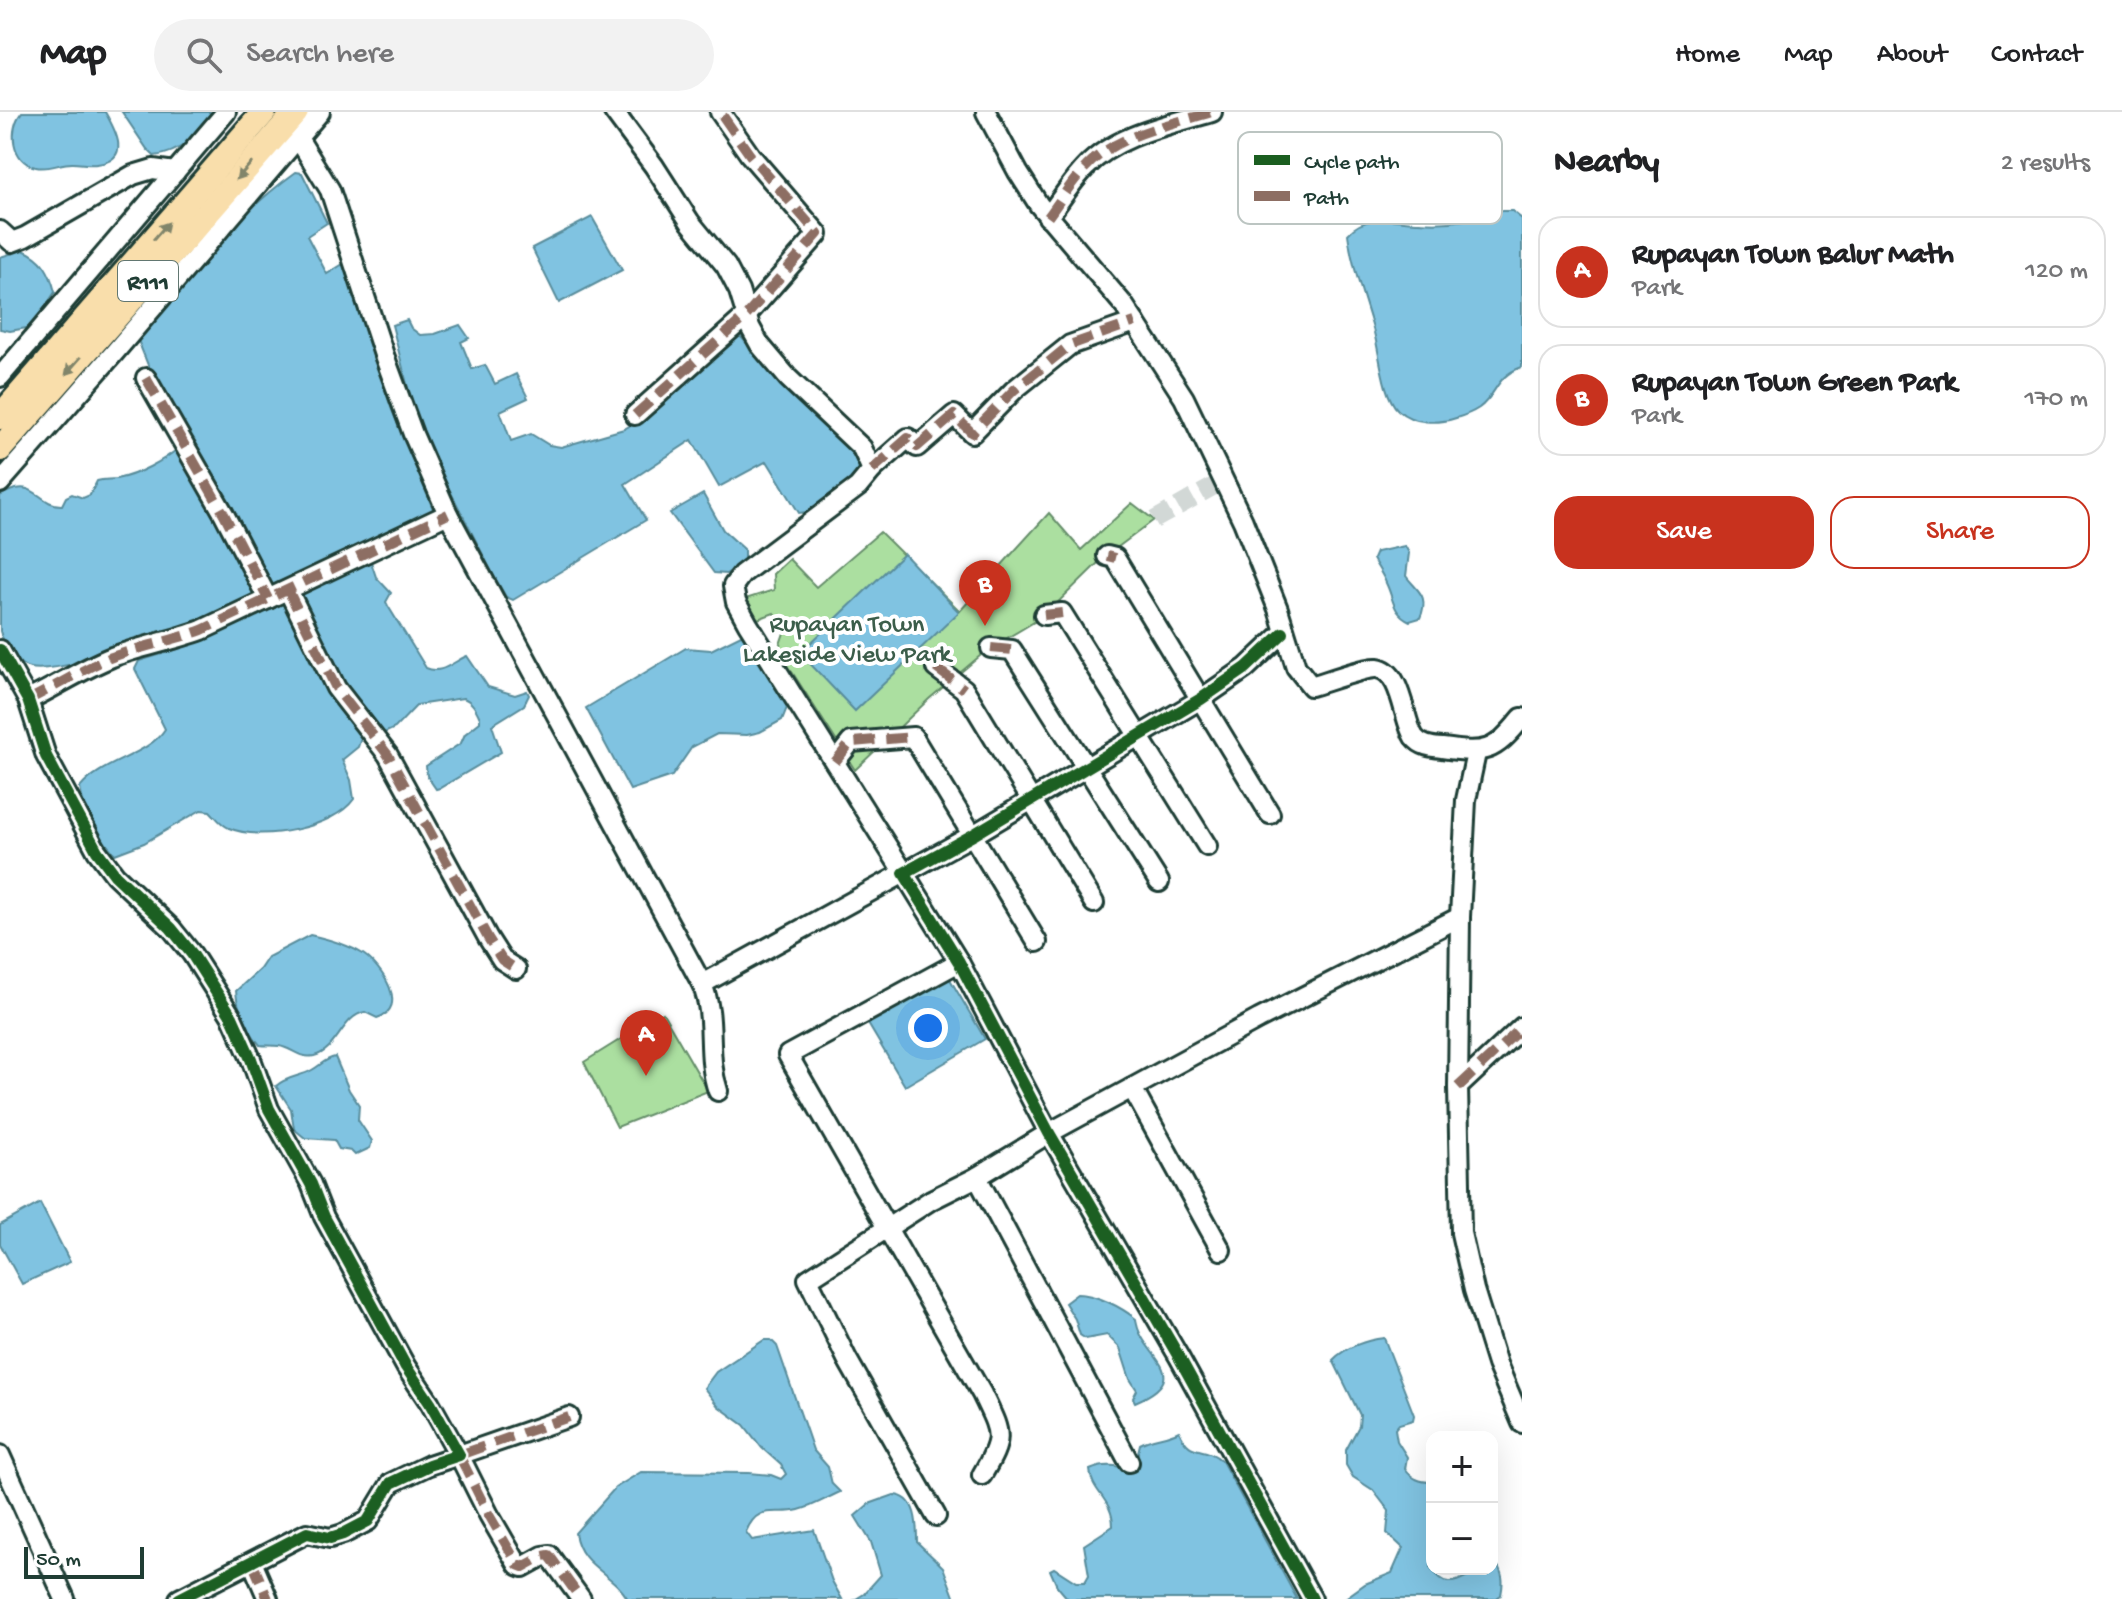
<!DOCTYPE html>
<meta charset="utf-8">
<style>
:root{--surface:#fff;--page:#f2f2f2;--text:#202124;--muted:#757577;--line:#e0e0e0;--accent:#c8321e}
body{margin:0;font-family:"Gochi Hand",sans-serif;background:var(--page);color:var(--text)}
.controls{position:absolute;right:24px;bottom:24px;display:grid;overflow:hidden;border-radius:16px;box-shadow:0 8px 32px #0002}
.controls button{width:72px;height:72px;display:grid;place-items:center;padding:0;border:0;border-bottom:2px solid var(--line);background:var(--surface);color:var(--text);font:40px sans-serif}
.scale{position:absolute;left:24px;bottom:20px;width:120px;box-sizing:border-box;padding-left:8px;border:4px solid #1f3d34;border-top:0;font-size:22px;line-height:28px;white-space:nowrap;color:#1f3d34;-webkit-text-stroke:6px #fff;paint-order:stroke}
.you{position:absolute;left:928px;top:916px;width:28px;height:28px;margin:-20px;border:6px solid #fff;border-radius:50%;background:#1a73e8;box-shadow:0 0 0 12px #1a73e833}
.badge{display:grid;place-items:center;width:52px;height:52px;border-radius:50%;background:var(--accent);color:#fff;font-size:26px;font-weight:700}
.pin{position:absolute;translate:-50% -66px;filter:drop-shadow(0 2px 4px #0008)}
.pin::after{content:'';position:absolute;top:42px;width:28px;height:24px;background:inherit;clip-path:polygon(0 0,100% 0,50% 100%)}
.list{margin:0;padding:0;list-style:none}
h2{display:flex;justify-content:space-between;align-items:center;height:104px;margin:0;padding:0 32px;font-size:34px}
h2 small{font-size:26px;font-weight:400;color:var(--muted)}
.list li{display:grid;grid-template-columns:52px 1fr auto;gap:24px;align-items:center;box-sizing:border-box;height:112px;margin:0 16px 16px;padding:0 16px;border:2px solid var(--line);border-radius:24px}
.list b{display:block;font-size:30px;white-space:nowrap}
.list p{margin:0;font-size:26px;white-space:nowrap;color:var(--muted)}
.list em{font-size:26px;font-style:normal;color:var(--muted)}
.actions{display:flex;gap:16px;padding:24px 32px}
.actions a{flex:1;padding:18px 0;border:2px solid var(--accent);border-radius:24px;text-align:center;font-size:28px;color:var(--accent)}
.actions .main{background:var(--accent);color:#fff}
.icon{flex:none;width:44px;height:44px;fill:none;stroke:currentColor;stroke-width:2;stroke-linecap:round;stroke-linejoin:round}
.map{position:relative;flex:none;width:1522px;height:1487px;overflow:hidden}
header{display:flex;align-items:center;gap:48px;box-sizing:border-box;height:112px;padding:0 40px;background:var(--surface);border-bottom:2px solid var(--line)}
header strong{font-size:38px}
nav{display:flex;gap:44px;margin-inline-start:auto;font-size:28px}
.search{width:560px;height:72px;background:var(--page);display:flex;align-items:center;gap:20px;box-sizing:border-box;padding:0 28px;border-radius:44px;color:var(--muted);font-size:30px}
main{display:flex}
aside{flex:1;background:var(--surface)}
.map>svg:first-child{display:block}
.green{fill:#abdfa0;stroke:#658e6a;stroke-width:2}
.water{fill:#80c3e1;stroke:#598d9c;stroke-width:2}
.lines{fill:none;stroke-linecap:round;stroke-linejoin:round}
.minor-tunnel{stroke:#d2d8d6;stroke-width:18;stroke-dasharray:18 9;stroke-linecap:butt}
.minor-casing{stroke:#1f3d34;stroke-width:24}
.major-casing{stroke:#1f3d34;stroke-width:30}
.minor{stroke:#fff;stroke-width:18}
.major{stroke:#f9deab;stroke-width:24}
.quiet{stroke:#8d6e63;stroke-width:10;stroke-dasharray:20 10;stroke-linecap:butt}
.cycleway-casing{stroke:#fff;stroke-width:17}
.cycleway{stroke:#1b5e20;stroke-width:12}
.oneway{fill:#81856a}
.labels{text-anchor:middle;stroke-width:8;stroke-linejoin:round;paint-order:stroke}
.shield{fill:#fff;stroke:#627771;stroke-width:2}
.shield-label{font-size:24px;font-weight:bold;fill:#1f3d34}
.park-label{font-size:26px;fill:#3b5d4a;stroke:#fff}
.key{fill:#fff;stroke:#bcc5c2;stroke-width:2}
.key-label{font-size:22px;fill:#1f3d34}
</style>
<header>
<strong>Map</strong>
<div class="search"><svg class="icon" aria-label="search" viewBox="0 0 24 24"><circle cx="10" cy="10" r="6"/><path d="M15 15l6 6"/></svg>Search here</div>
<nav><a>Home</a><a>Map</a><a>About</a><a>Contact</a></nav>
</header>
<main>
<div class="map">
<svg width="1522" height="1487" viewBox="0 0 1522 1487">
<rect width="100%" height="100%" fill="#fff"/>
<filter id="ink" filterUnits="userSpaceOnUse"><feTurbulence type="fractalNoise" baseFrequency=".0125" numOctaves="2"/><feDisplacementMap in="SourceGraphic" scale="16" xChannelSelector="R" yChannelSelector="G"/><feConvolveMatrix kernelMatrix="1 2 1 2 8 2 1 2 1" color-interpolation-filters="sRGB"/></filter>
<g filter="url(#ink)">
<!-- green -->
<g class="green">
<path d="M1132 391 1154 408 1102 447 1044 504 987 538 929 587 855 658 792 560 769 545 778 538 785 518 774 501 747 511 736 490 774 478 773 462 789 447 816 475 880 420 960 499 1049 401 1081 438Z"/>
<path d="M663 901 708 979 617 1015 584 950Z"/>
</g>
<!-- water -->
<g class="water">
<path d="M22 0H105C116 19 132 48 97 52 89 53 81 51 72 51 60 51 48 58 36 55 11 50 8 16 22 0Z"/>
<path d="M122 0H217C199 21 183 41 154 44L147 37Z"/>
<path d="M296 60 302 61 327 111 307 124 327 162 343 152 392 298 434 399 272 477 154 268 137 226C186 167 233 105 296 60Z"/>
<path d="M1494 99H1512L1522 107V255C1494 265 1498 282 1479 296 1473 300 1463 304 1456 306 1438 312 1413 312 1398 298 1382 283 1380 239 1373 217 1364 185 1352 155 1348 122 1366 101 1394 109 1419 110 1444 112 1471 109 1494 99Z"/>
<path d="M592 105 622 158 559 191 532 136Z"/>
<path d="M23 138C43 146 50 160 55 180L32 215 10 219 0 217V145Z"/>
<path d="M407 208 411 216 420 223 435 222 460 213 469 226 461 230 472 257 485 253 495 272 516 262 528 286 500 299 511 329 531 322 549 333 561 335 624 317 645 305 737 221 849 337 861 356C857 376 822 390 806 400L799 401 767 349 719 375 692 328 625 372 646 408 513 488 506 485 495 466 429 338 411 288 392 213Z"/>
<path d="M180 335 243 456 253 481 251 485C211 507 71 563 30 556 17 554 3 531 0 519 0 508 0 493 0 482 0 450 0 417 0 384 36 362 37 394 62 393L66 385 72 382 83 386 90 383 97 369C104 367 109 368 116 367 138 363 163 349 180 335Z"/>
<path d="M703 382 723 418 744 437V450L726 462 714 461 670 401Z"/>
<path d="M1405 434 1409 441 1406 464C1417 479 1430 483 1420 506L1410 509C1392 501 1394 487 1386 471 1383 463 1377 455 1373 447L1376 440Z"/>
<path d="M904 442 959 500 855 599 800 541Z"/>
<path d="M370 447 376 465 391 481 386 490 388 494 426 556C442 563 452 550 467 544L488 575 515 583 527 579 529 583 524 593 492 613 501 640 440 676 436 677 427 664 426 654 461 631 465 622 480 610V606C476 597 472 589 463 586L417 593 395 616 382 622 349 588 296 486 301 477Z"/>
<path d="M287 486 363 620 358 635 342 648 351 668 354 687C334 716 260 730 229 716 221 713 216 705 210 699L201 698 144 731 115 742C98 724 84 701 80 676 101 649 148 644 165 617L135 557 139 549 178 537Z"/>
<path d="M745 521 784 578 788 593 782 608 760 620 747 623 717 622 692 635 672 664 630 678 586 596 686 536 711 538Z"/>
<path d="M310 823C328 827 347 832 363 842 382 855 410 896 377 906L365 900C342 904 338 938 314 944 300 947 292 936 279 934 272 933 266 934 260 933 248 919 237 897 236 879L260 857 268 845Z"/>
<path d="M947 862 985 927 905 974 867 910Z"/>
<path d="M335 945 349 978 359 993 358 1008 372 1029 370 1036 355 1043 351 1039 339 1037 334 1028 305 1026 294 1017 291 997 276 974C287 964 300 965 312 958 321 953 325 947 335 945Z"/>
<path d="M40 1091 70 1150 22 1172 0 1132V1113Z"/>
<path d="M1077 1182C1096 1182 1121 1195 1136 1207 1139 1244 1199 1263 1135 1290L1133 1286 1137 1278 1130 1267 1120 1236 1107 1223 1086 1227 1080 1223 1075 1207 1065 1191Z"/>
<path d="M1384 1226 1414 1303 1413 1308 1399 1312 1395 1317 1397 1329 1407 1345 1405 1357C1412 1367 1420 1370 1432 1370L1431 1456C1453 1487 1464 1457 1492 1457V1450L1495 1449C1503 1461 1504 1469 1501 1483L1495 1487H1344L1365 1472 1392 1461 1403 1436 1387 1421 1389 1399 1373 1378 1353 1365 1346 1353V1338L1359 1314 1360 1303 1333 1248C1345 1235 1367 1228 1384 1226Z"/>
<path d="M764 1228H771L777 1234 813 1338 828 1355 832 1372 840 1380C827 1386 812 1395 799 1398 776 1404 758 1390 746 1420L752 1428 814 1418 832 1469 842 1487H628C612 1460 580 1455 575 1421L615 1376 641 1360 749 1361 771 1363 781 1367 786 1362 781 1353 762 1336 744 1313 718 1294 704 1276 716 1260Z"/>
<path d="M1179 1319C1191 1347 1202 1331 1222 1349L1297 1487H1068L1057 1474 1050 1458 1054 1456 1076 1470H1085L1089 1463 1084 1433 1113 1414C1113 1387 1091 1380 1090 1358 1106 1351 1117 1354 1134 1358L1140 1332C1153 1325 1166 1326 1179 1319Z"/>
<path d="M894 1383C917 1384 917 1413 917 1430L943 1455 955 1487H856L864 1482 881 1463 871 1430 855 1404 869 1392Z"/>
</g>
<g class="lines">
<!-- minor-tunnel -->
<path class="minor-tunnel" d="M1154 408 1223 369"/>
<defs>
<g id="minor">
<path d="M614 0 654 54 690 110 726 154 739 179 750 215 760 233 788 266 862 336 872 358 858 375 742 462 733 474 736 490 748 512 904 761 702 872"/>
<path d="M986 0 1018 60 1039 93 1123 192 1184 286 1243 409 1278 497 1296 555 1311 574C1325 570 1366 555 1377 556 1402 559 1403 608 1414 625 1421 634 1431 635 1442 636 1486 642 1493 641 1522 606"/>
<path d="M298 26 330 78 384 243 413 322 448 402 702 872C717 908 705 941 718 979"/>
<path d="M1048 105C1060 89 1072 69 1086 55 1117 22 1170 13 1212 0"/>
<path d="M0 119 12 130 25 125 133 63 153 57 175 60"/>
<path d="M0 265 226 0"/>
<path d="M146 266 224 402 268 487"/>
<path d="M635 303 747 203 818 122 750 43 720 0"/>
<path d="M872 358 908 326 917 335 954 303 972 321 1014 278 1070 233 1135 210"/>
<path d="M0 371 114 241 320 0"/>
<path d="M1107 444 1115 446 1270 702"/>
<path d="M288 478 336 576 388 643 488 826 502 848 516 857"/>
<path d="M1044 503 1062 501 1207 734"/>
<path d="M1283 521 1246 556 1201 587 973 723 904 761 959 850 1049 1021 1179 1245 1312 1487"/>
<path d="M991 536 1012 538 1159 770"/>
<path d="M0 538 28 588 46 644 97 739 115 763 171 816 192 842 232 905 251 947 269 997 311 1072 324 1105 406 1255 430 1291 459 1343 429 1353 391 1371 368 1409 343 1422 330 1426 307 1421 179 1487"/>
<path d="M936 556 964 577 1094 791"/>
<path d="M28 588C57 574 82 557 112 545 142 534 172 529 202 518L448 402"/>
<path d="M1476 641 1466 688 1460 805 1458 975 1461 1121 1474 1178 1497 1252 1522 1311"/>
<path d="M835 650 851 630 913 625 1037 830"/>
<path d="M959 850 788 943 982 1282C1001 1322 1005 1324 982 1363"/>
<path d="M1458 975 1522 915"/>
<path d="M1132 976 1221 1138"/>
<path d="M977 1065 1129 1350"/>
<path d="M569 1305 459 1343 489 1403 518 1453 523 1455 543 1444 549 1443 581 1487"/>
<path d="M0 1343 65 1487"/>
<path d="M936 1404 847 1247 808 1167 931 1088 977 1065 1049 1021 1259 907 1460 805"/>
<path d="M252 1450 268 1487"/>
</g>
<g id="major">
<path d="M0 305 264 0"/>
<path d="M0 337 296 0"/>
</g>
</defs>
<!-- minor casing -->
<use href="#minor" class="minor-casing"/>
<!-- major casing -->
<use href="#major" class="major-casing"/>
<!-- minor -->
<use href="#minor" class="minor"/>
<!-- major -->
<use href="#major" class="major"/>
<!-- quiet -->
<g class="quiet">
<path d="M1048 105C1060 89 1072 69 1086 55 1117 22 1170 13 1212 0"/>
<path d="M146 266 224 402 268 487"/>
<path d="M635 303 747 203 818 122 750 43 720 0"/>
<path d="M872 358 908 326 917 335 954 303 972 321 1014 278 1070 233 1135 210"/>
<path d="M1107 444 1115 446"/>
<path d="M288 478 336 576 388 643 488 826 502 848 516 857"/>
<path d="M1044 503 1062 501"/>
<path d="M991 536 1012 538"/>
<path d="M936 556 964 577"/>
<path d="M28 588C57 574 82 557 112 545 142 534 172 529 202 518L448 402"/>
<path d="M835 650 851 630 913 625"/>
<path d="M1458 975 1522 915"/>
<path d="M569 1305 459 1343 489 1403 518 1453 523 1455 543 1444 549 1443 581 1487"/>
<path d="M252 1450 268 1487"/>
</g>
<defs>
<g id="cycleway">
<path d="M1283 521 1246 556 1201 587 973 723 904 761 959 850 1049 1021 1179 1245 1312 1487"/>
<path d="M0 538 28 588 46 644 97 739 115 763 171 816 192 842 232 905 251 947 269 997 311 1072 324 1105 406 1255 430 1291 459 1343 429 1353 391 1371 368 1409 343 1422 330 1426 307 1421 179 1487"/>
</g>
</defs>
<!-- cycleway casing -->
<use href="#cycleway" class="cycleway-casing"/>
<!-- cycleway -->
<use href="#cycleway" class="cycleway"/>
</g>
<!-- one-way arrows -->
<defs><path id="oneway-solid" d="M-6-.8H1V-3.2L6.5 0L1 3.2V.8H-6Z" transform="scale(2)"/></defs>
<g class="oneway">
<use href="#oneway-solid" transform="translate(244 59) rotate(131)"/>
<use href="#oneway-solid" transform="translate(161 119) rotate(-49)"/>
<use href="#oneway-solid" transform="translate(73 254) rotate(131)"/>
</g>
</g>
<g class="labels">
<!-- shield labels -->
<rect class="shield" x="118" y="149" width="60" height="40" rx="6"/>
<g class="shield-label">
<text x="148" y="177">R111</text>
</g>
<!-- park labels -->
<g class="park-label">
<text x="847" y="519">Rupayan Town<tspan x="847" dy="30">Lakeside View Park</tspan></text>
</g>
</g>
<!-- legend -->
<rect x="1238" y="20" width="264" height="92" rx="12" class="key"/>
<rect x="1254" y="43" width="36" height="10" fill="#1b5e20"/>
<rect x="1254" y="79" width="36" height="10" fill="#8d6e63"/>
<g class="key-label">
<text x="1304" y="56">Cycle path</text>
<text x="1304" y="92">Path</text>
</g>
</svg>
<div class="controls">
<button>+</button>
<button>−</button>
</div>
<div class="scale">50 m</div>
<div class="you"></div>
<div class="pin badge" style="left:646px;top:964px">A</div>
<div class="pin badge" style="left:985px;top:514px">B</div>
</div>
<aside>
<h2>Nearby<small>2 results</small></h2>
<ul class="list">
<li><span class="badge">A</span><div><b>Rupayan Town Balur Math</b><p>Park</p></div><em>120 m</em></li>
<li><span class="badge">B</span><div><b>Rupayan Town Green Park</b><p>Park</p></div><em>170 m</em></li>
</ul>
<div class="actions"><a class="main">Save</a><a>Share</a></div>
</aside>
</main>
